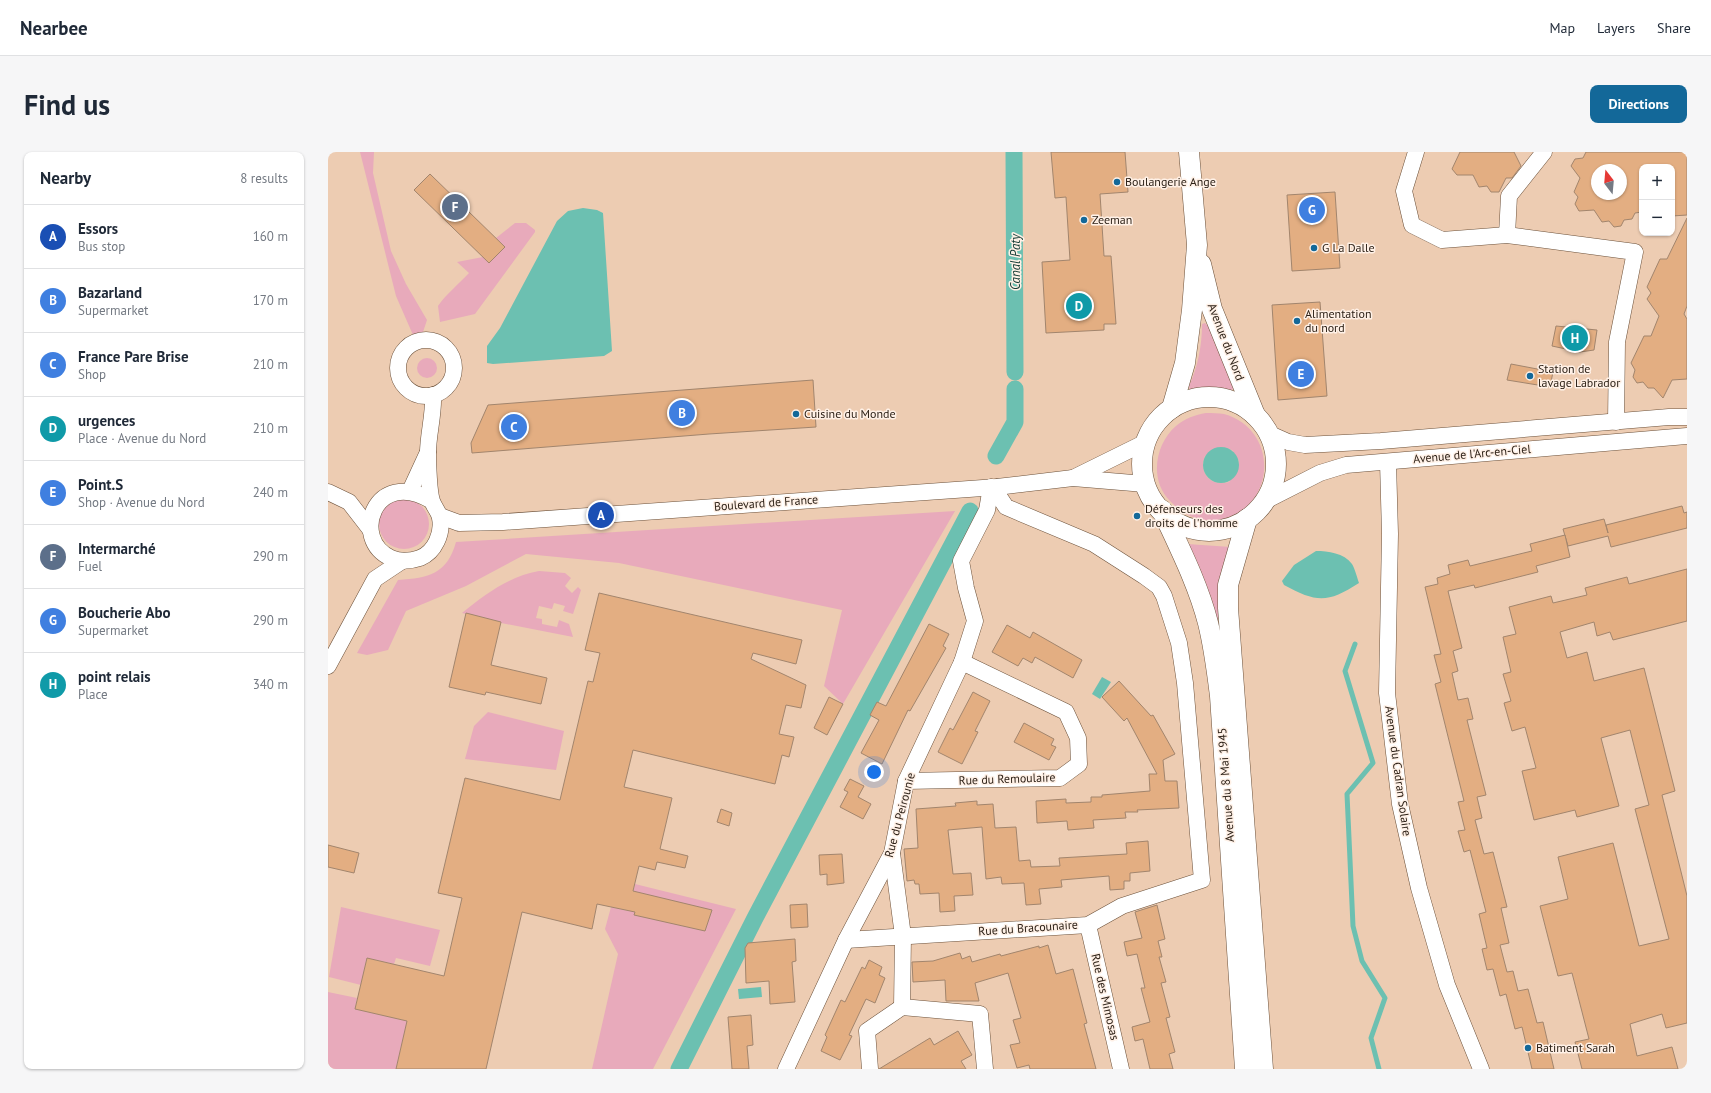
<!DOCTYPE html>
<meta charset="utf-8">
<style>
:root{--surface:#fff;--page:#f6f6f7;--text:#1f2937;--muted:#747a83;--line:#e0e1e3;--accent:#136899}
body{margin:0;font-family:"PT Sans",sans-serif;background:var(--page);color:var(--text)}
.controls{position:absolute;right:12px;top:12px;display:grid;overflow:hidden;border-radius:8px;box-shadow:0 1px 3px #0004}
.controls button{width:36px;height:36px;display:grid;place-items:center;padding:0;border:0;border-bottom:1px solid var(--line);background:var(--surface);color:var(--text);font:20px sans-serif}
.compass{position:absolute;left:1263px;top:12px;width:36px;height:36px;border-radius:50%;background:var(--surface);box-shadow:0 1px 3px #0004;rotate:344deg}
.you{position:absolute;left:546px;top:620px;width:14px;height:14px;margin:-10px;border:3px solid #fff;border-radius:50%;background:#1a73e8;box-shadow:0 0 0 6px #1a73e833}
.badge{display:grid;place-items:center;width:26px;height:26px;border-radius:50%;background:var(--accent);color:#fff;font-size:13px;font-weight:700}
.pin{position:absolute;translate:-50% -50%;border:2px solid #fff;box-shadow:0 1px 4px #0006}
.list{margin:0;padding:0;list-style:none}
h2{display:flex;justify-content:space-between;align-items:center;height:52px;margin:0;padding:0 16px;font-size:17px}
h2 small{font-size:13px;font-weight:400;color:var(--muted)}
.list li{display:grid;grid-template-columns:26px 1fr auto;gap:12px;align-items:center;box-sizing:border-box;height:64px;padding:0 16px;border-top:1px solid var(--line)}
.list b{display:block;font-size:15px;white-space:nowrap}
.list p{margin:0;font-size:13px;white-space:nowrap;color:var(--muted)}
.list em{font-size:13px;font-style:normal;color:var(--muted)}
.map{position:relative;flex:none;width:1359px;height:917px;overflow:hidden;border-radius:8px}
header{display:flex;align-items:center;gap:24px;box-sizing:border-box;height:56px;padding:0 20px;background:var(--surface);border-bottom:1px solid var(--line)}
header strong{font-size:19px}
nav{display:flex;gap:22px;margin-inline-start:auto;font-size:14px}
.intro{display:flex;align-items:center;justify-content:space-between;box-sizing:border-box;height:96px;padding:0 24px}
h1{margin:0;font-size:28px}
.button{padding:10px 18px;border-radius:8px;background:var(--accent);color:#fff;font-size:14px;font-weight:700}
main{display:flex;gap:24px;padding:0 24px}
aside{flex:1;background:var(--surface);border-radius:8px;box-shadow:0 1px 3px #0004}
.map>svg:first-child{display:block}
.green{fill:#e8aabb;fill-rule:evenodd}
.water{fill:#6cc0b1}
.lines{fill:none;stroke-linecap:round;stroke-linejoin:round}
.stream{stroke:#6cc0b1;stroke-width:5}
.canal{stroke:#6cc0b1;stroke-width:17}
.building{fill:#e3ae82;stroke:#a2856d;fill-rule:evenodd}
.minor-casing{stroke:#6c513a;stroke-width:17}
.major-casing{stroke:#6c513a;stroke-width:21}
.minor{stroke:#fff;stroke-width:16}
.major{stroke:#fff;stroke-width:20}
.poi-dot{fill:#136899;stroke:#fff1e7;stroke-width:1.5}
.labels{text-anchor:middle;stroke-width:3;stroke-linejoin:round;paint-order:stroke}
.poi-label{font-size:12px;fill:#2e2218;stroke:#fff1e7;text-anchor:start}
.street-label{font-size:12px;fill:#2e2218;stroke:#fff1e7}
.water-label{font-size:13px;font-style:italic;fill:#143c35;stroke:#fff1e7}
</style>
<header>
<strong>Nearbee</strong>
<nav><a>Map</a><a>Layers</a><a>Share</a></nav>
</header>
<div class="intro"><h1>Find us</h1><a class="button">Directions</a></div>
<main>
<aside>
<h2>Nearby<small>8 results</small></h2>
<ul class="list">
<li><span class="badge" style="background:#1a4fb4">A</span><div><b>Essors</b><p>Bus stop</p></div><em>160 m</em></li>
<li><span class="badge" style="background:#3f7fe0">B</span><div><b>Bazarland</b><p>Supermarket</p></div><em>170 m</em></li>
<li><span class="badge" style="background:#3f7fe0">C</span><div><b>France Pare Brise</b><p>Shop</p></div><em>210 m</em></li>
<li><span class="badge" style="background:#0f9aa8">D</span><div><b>urgences</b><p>Place · Avenue du Nord</p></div><em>210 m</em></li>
<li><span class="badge" style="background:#3f7fe0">E</span><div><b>Point.S</b><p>Shop · Avenue du Nord</p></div><em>240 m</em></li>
<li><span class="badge" style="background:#5c6f8a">F</span><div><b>Intermarché</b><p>Fuel</p></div><em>290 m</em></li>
<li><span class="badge" style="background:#3f7fe0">G</span><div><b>Boucherie Abo</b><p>Supermarket</p></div><em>290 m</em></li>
<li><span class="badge" style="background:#0f9aa8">H</span><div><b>point relais</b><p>Place</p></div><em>340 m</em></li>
</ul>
</aside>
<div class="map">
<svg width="1359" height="917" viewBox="0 0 1359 917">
<rect width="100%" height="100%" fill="#edccb2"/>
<!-- green -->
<g class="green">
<path d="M32 0H46L45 21 63 99 78 132 99 168 95 180 85 183 68 144Z"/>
<path d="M187 71H198L207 78V80L147 162 112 170 110 154C118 142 131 132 141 121L129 110 155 105 161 111 177 95 168 86Z"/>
<path d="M877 171 882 176 893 206 907 235 902 240 877 235 862 238 861 234C870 215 874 193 874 172Z"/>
<circle cx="99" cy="216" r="10"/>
<path d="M878 261C884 261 891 261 896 262 953 278 948 359 890 368 871 370 855 363 842 349 821 328 827 292 848 274 857 266 867 263 878 261ZM892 295 904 298 911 309 901 330C883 335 870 321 877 304Z"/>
<circle cx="76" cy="372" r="25"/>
<path d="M627 359 515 552 496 534 514 458 291 411 198 402 138 434 78 459 60 498 39 503 29 501 70 428C101 426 119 422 128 390Z"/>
<path d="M859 392 903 395 890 469Z"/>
<path d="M211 419 237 421 243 426 237 434 244 441 250 435 253 438 245 462 235 459 237 454 226 451 224 457 211 454 208 466 214 467V472L229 475 231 468 241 472 245 485 173 471V470L134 461C157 442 182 424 211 419Z"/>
<path d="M160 560 236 579 228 618 137 607 146 574Z"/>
<path d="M307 732 408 757 325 917H264L290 802 277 777 283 755 301 759Z"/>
<path d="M13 755 112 778 102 814 68 806 66 812 39 806 33 833 1 825Z"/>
<path d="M0 840 29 846 27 857 96 873 76 885 68 917H0Z"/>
</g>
<!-- water -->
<g class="water">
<path d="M255 56 269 58 275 61 284 199 276 204 165 212 159 211V194L172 176 229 69 240 59Z"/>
<circle cx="893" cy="313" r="18"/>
<path d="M988 399C1000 399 1016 401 1024 412 1027 417 1029 425 1031 431 1000 451 989 451 956 433L954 429 966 413Z"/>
<path d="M774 525 783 530 772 547 764 542Z"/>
<path d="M433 835 434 845 411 847 410 837Z"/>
</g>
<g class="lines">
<!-- stream -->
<path class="stream" d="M1027 492 1017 519 1045 611 1019 642 1025 774 1034 809 1057 846 1043 886 1051 917"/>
<!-- canal -->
<g class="canal">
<path d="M686 0 687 220"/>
<path d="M668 304 687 270V237"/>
<path d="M351 917 427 766 642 359"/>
</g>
</g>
<!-- building -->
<g class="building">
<path d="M723 0H797L800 40 772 42 776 104H783L788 172H776V178L718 181 714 110 742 108 738 45 727 46Z"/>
<path d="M1132 0H1186L1193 14 1184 26H1178L1171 40H1163L1159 34 1151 35 1145 23H1129L1124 17Z"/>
<path d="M1258 0H1359V63L1344 64V15H1314V60L1307 61 1304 67 1296 68 1293 74 1286 75 1281 69 1274 70 1266 58 1251 59 1247 52 1250 45 1246 40 1252 26 1243 14 1247 7 1255 6ZM1269 18H1293V42H1269Z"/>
<path d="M102 22 177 95 161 111 86 38Z"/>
<path d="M1007 40 1012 116 964 119 959 43Z"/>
<path d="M1359 66V154L1356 162 1359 167V227L1344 228 1335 246 1326 236H1320L1315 230 1309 231 1305 225 1307 218 1303 211 1316 184H1323L1331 164 1319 147 1323 141 1319 135 1332 107H1339Z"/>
<path d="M992 150 999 244 950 248 944 153Z"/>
<path d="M1228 174 1269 178 1266 198 1252 200 1224 194Z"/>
<path d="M1183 212 1225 220 1222 235 1179 228Z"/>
<path d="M485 228 488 275 381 282 144 301 143 291 160 253Z"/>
<path d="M1354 354 1356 361 1359 360V376L1283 395 1280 384 1240 394 1235 377 1276 367 1280 381 1278 373Z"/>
<path d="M1237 383 1242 405 1208 414 1210 420 1147 436 1146 433 1120 439 1134 496 1125 499 1130 519 1124 521 1130 548 1140 546 1145 567 1139 568 1158 643 1149 645 1154 666 1147 668 1156 702 1165 700 1179 755 1173 756 1181 791 1172 793 1179 820 1185 819 1190 839 1200 837 1209 871 1215 870 1226 917H1204L1194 875 1187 877 1178 842 1172 844 1165 817 1159 818 1154 797 1159 796 1151 762 1158 760 1142 698 1136 700 1130 679 1137 678 1130 650 1136 649 1107 532 1113 530 1106 503 1113 502 1097 435 1110 432 1109 426 1122 422 1120 413 1140 408 1142 414 1204 399 1202 392Z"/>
<path d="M1359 417V469L1285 488 1282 480 1269 484 1266 470 1232 480 1239 506 1259 500 1266 529 1316 516 1347 639 1334 643 1359 744V871L1338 876 1334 862 1302 872 1309 904 1344 895 1350 917H1254L1247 890 1261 887 1244 821 1230 824 1212 754 1240 747 1230 705 1285 691 1311 794 1341 787 1307 657 1321 653 1302 578 1273 586 1291 654 1249 665 1247 658 1206 668 1194 619 1208 616 1197 575 1184 579 1176 551 1183 549 1175 522 1183 520 1175 485 1188 482 1181 455 1223 444 1225 451 1259 443 1257 436 1299 425 1301 432Z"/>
<path d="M271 441 474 488 468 512 425 501 423 507 478 533 473 556 458 553 451 582 466 585 461 605 454 603 447 632 305 598 296 635 344 646 332 697 360 704 357 716 329 710 327 718 311 714 305 739 384 758 377 779 306 763 307 760 269 752 264 777 194 760 158 917H68L79 869 27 857 39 806 116 824 134 746 110 741 137 626 232 648 260 529 265 530 272 501 257 498Z"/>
<path d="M138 461 173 470 163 513 219 526 213 552 158 540 157 543 121 535Z"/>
<path d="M601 472 621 482 615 494 618 496 582 559 580 558 554 612 533 601 551 568 542 563 549 550 558 554Z"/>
<path d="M679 473 702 486 705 480 754 508 745 526 707 505 704 511 695 506 690 514 664 500Z"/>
<path d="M791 529 823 564 825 563 847 602 835 608 837 629H849L851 656 809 658 810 660H797L798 666 765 668 766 676 740 678 739 669 709 671 708 649 738 647V651L763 650V645H774V643L822 639 821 622H829L799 566 796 569 774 545Z"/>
<path d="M645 540 662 549 647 579 650 580 634 612 610 600 622 576 625 578Z"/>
<path d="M501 545 515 552 499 583 486 576Z"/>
<path d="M696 571 726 587 723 593 728 595 721 608 686 590Z"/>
<path d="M522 627 536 634 530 645 543 652 535 667 512 655 520 640 516 638Z"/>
<path d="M649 649V653L665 652 667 676 688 675 691 709 702 708 703 715 732 714 731 706 799 702 798 691 820 689 822 719 802 721V729H796V737L782 738 781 724 733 728 734 735 711 737 713 752 698 753 696 731 674 732 673 725 658 727 654 675 620 678 625 722 643 721 645 743 626 744 627 759 612 760 611 741 592 742 591 732H587L586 728 579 729 576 697 590 696 588 657 628 654 627 651Z"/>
<path d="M393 657 404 661 401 674 389 670Z"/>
<path d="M0 693 31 701 26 721 0 715Z"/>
<path d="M514 702 516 731 499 733V722L492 723 491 703Z"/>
<path d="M479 752 480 775 463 776 462 753Z"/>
<path d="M829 753 837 787 830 789 834 805H831L838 830 833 831 842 865 838 866 847 900 841 902 845 917H822L815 887 807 889 804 875 822 870 813 836H817L809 802 799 804 796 790 814 786 807 760Z"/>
<path d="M467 787 468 809 464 810 467 850 442 852 441 829 418 831 417 796 420 791Z"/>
<path d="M720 793 728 822 745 817 759 871 756 872 768 917H702L701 913 689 916 682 893 692 891 685 868 693 866 680 821 647 831 651 849H618L617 828 585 830 584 810 605 809 632 801 634 807 642 804 644 810 672 802 673 804 711 794V796Z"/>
<path d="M541 808 554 815 551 823 557 826 547 851 538 847 521 883 524 884 512 908 493 899 499 885 497 883 513 848 517 850 534 815 537 817Z"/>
<path d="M423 863 425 893 419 894 421 917H404L400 865Z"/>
<path d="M630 879 644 903 633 909 638 917H551L602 886 606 893Z"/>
</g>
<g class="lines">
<defs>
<g id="minor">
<path d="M1088 0 1076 39 1084 73 1114 88 1179 83 1307 100 1289 190 1288 270"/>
<path d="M1179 83 1181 44 1216 0"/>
<circle cx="98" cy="216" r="28"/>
<path d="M942 282 960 290 977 293 1053 289 1341 265H1359"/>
<path d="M1060 310 1062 382 1059 541 1072 652 1091 736 1119 833 1153 917"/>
<path d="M745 326 818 290"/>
<path d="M82 339 100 300"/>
<path d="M0 340 21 350 42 377"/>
<path d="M104 349C46 314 22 388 63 406 72 410 83 409 92 406 107 400 115 381 112 366 111 360 106 355 104 349 101 340 100 312 100 301 100 282 106 263 105 243"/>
<path d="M937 349 992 321 1018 313 1359 284"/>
<path d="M112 364 131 371 175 370 669 335 745 326 817 332"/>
<path d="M0 514 47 427 74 409"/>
<path d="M578 629 732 626 751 612 750 586 738 560 634 510"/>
<path d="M564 701 575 784 574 855 652 862 657 917"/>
<path d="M760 773 793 917"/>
<path d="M518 788 760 773 794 754 874 728 857 531 851 491 836 444 831 435 816 424 766 392 678 355 672 346 669 335"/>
<path d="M458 917 518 788 564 701 578 629 634 510 647 469 638 436 633 409 659 358 663 335"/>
<path d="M542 917 539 879 574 855"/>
</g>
<g id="major">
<path d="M873 112 884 157 927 263"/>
<circle cx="881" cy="312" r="67"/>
<path d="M844 256 857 211 864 158 869 93 861 0"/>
<path d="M834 358C851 395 870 432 880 471 886 495 889 520 892 544L917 917"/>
<path d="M919 367 900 433V456L935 917"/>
</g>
</defs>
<!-- minor casing -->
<use href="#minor" class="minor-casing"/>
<!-- major casing -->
<use href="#major" class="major-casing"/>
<!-- minor -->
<use href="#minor" class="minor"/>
<!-- major -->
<use href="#major" class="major"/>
</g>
<!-- markers -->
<g class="poi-dot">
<circle cx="789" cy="30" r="4"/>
<circle cx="756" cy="68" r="4"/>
<circle cx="986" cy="96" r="4"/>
<circle cx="969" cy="169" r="4"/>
<circle cx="1202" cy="224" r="4"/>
<circle cx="468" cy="262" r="4"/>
<circle cx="809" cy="364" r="4"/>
<circle cx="1200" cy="896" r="4"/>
</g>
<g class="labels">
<!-- poi labels -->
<g class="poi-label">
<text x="797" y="34">Boulangerie Ange</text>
<text x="764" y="72">Zeeman</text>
<text x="994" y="100">G La Dalle</text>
<text x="977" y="166">Alimentation<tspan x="977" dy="14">du nord</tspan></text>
<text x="1210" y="221">Station de<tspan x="1210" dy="14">lavage Labrador</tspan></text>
<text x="476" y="266">Cuisine du Monde</text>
<text x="817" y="361">Défenseurs des<tspan x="817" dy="14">droits de l'homme</tspan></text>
<text x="1208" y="900">Batiment Sarah</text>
</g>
<!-- street labels -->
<g class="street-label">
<text transform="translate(898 190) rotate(69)" y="4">Avenue du Nord</text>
<text transform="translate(1144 302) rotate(-5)" y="4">Avenue de l'Arc-en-Ciel</text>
<text transform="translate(438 351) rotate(-4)" y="4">Boulevard de France</text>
<text transform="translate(1070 619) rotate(82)" y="4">Avenue du Cadran Solaire</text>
<text transform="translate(679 627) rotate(-2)" y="4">Rue du Remoulaire</text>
<text transform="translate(898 633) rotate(-94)" y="4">Avenue du 8 Mai 1945</text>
<text transform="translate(572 663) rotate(-75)" y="4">Rue du Peirounie</text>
<text transform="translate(700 776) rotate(-4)" y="4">Rue du Bracounaire</text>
<text transform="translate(777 845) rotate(77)" y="4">Rue des Mimosas</text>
</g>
<!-- water labels -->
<g class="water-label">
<text transform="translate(687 110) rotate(-90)" y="5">Canal Paty</text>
</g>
</g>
</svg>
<div class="controls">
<button>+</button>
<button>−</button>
</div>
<svg class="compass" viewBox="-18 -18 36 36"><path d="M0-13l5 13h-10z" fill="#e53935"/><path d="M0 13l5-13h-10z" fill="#747a83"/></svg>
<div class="you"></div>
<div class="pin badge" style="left:273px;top:363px;background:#1a4fb4">A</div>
<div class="pin badge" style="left:354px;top:261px;background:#3f7fe0">B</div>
<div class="pin badge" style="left:186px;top:275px;background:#3f7fe0">C</div>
<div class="pin badge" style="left:751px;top:154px;background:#0f9aa8">D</div>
<div class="pin badge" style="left:973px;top:222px;background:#3f7fe0">E</div>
<div class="pin badge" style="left:127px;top:55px;background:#5c6f8a">F</div>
<div class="pin badge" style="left:984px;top:58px;background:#3f7fe0">G</div>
<div class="pin badge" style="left:1247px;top:186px;background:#0f9aa8">H</div>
</div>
</main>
